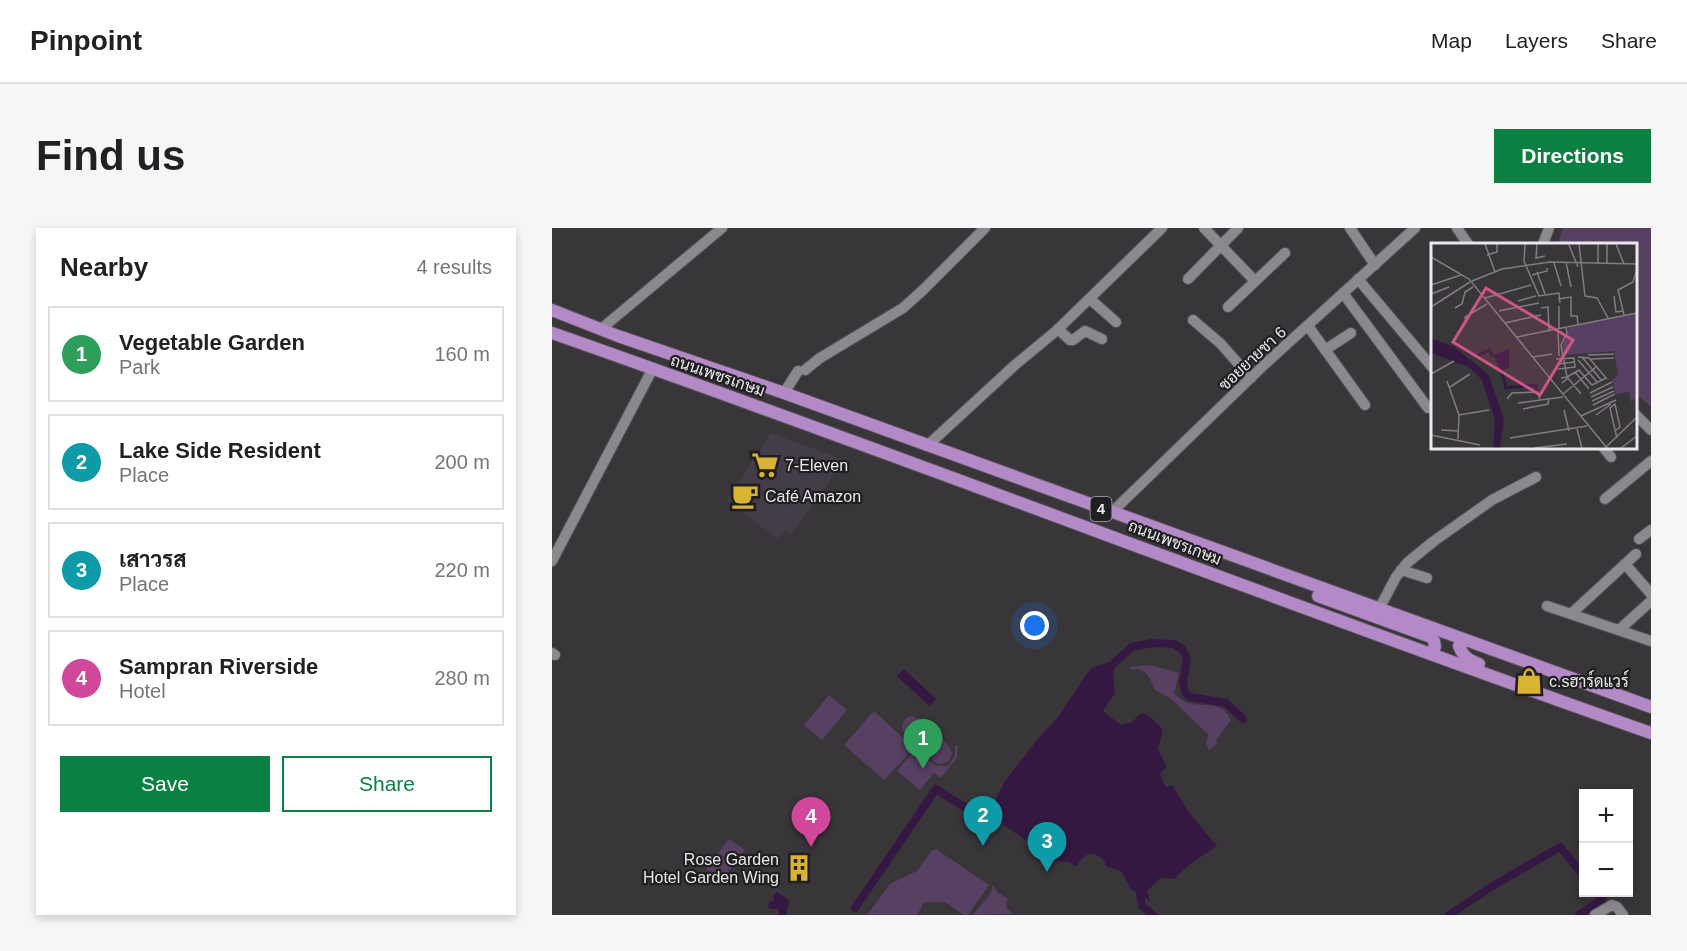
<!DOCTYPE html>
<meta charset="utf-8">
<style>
:root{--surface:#fff;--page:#f6f6f6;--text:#202124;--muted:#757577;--line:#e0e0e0;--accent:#0b8043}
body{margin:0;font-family:Helvetica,Sarabun,sans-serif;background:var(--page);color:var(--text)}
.controls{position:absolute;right:18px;bottom:18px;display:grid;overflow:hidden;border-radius:0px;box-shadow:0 3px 9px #0003}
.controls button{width:54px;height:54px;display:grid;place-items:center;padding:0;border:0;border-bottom:2px solid var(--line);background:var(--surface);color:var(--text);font:30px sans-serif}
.you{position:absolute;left:483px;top:398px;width:21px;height:21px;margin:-15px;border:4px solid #fff;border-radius:50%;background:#1a73e8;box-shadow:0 0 0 9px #1a73e833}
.badge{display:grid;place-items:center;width:39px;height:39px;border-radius:50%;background:var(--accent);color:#fff;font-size:20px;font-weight:700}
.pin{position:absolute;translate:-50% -50px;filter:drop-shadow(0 2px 3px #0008)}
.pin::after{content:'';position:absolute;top:32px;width:21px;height:18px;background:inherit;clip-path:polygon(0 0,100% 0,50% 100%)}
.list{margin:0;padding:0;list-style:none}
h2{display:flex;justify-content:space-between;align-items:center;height:78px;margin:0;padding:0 24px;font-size:26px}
h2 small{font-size:20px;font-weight:400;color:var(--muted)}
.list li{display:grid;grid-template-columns:39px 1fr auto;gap:18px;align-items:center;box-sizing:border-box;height:96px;margin:0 12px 12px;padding:0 12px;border:2px solid var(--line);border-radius:0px}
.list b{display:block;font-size:22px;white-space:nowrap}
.list p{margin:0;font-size:20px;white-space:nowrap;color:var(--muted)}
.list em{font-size:20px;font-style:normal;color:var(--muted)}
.actions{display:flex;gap:12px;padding:18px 24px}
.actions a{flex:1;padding:14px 0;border:2px solid var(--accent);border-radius:0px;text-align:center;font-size:21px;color:var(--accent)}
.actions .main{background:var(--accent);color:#fff}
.map{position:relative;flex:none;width:1099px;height:687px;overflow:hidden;border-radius:0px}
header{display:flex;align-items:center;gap:36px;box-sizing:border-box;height:84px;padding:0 30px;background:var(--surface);border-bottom:2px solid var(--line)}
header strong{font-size:28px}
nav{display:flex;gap:33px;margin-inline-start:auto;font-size:21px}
.intro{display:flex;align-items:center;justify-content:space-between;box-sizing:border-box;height:144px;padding:0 36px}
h1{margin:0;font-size:42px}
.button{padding:15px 27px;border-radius:0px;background:var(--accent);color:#fff;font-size:21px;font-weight:700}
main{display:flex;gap:36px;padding:0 36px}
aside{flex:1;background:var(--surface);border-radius:0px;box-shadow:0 3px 9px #0003}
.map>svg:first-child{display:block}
.built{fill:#443d47}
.green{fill:#574062}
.water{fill:#351842}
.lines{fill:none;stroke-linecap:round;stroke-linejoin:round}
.canal{stroke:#351842;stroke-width:8}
.minor-casing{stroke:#555256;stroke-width:12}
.major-casing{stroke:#555256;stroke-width:14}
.minor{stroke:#8c898e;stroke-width:10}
.major{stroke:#b489c8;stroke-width:12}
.labels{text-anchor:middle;stroke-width:4.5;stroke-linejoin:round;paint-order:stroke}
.shield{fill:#1f1e20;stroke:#adabae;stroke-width:1.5}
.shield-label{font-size:15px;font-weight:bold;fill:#eae8eb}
.street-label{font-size:16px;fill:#eae8eb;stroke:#1f1e20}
.poi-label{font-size:16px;fill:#eae8eb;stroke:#1f1e20;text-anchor:start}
.inset-river{fill:none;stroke:#351842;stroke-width:3}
.inset-road{fill:none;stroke:#807d81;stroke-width:1.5}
.view{fill:#ce5686;fill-opacity:0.15;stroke:#ce5686;stroke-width:3}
.inset-edge{fill:none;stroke:#eae8eb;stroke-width:3}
</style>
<header>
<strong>Pinpoint</strong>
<nav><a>Map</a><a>Layers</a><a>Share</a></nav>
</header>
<div class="intro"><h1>Find us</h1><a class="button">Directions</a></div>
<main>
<aside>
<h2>Nearby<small>4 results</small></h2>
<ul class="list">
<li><span class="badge" style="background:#2e9e5b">1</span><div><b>Vegetable Garden</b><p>Park</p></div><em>160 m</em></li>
<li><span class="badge" style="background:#0f9aa8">2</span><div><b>Lake Side Resident</b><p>Place</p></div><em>200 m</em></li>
<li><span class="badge" style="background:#0f9aa8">3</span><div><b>เสาวรส</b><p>Place</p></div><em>220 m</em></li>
<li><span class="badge" style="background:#d1479c">4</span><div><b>Sampran Riverside</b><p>Hotel</p></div><em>280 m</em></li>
</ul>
<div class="actions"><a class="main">Save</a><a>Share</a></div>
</aside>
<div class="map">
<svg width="1099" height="687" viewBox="0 0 1099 687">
<rect width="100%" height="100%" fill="#39363a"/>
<!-- built -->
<path class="built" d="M219 205 292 232 240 306 234 302 226 312 175 272Z"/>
<!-- green -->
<g class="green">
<path d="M1011 0H1099V179L1083 165 1082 16H1006Z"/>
<path d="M598 437 627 445 622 465C640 488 668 465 679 492L664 512 665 516 657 522 654 516 657 507 619 471 603 462C599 452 593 437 580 442L577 439Z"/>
<path d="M277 467 295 482 270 512 252 497Z"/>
<path d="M322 483 362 520 332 552 292 517Z"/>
<path d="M359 488C370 489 398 515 400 526L396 534 387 536 382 534 352 505C348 498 350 491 359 488Z"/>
<path d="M403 517 406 518 405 530 389 550 382 545 368 562 345 543 364 520 384 538H396L403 528Z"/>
<path d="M177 611 193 622 169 653 154 641Z"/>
<path d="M384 621 437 657 416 687H412L393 674H372L365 687H315L338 656 365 643 380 622Z"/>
<path d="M441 657 446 665 455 670 454 680 461 686 421 687 438 666Z"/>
</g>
<!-- water -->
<g class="water">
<path d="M558 434 563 439 561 445 563 465 551 483 569 497 580 494 589 485C599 487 604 494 611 502L606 521 615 539 608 545 611 555 615 559 620 557 636 583 665 618 638 636 622 651 608 650 595 663 598 673 579 661 569 643 553 638V634C539 619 533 626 524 639L517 634 505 633 453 598 438 582 453 553 485 512 506 489 539 440Z"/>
<path d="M352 441 384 471 377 478 345 448Z"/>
<path d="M225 664 237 672 234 687H227L226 681H218L216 678 218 673H222L221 668Z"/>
</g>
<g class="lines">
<!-- canal -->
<g class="canal">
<path d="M561 436 580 419 600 415 622 416 630 421 635 430 631 455 633 464 638 469 674 475 691 491"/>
<path d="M588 666 590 678 601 687"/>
<path d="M303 680 384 561 436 594 445 590"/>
<path d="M897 687 939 659 1008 619 1032 648"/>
<path d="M1027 687 1050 671 1045 664"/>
</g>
<defs>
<g id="minor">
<path d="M652 0 703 53"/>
<path d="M798 0 823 37"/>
<path d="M905 0 916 16"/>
<path d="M991 16 997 0"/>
<path d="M636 51 686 0"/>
<path d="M806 51 880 139"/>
<path d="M791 65 876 180"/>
<path d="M538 71 564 94"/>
<path d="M676 79 733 25"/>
<path d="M641 92 668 115 699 150"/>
<path d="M756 98 813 177"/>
<path d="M49 101 170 0"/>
<path d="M506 101 518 112H521L533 103 550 111"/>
<path d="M773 122 799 105"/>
<path d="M253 142 268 130 351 80 371 62 433 0"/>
<path d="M232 165 246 143"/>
<path d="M1082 185 1099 202"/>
<path d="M375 218 463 137 504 103 610 0"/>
<path d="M1051 219 1059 229"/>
<path d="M1053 271 1099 233"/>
<path d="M559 285 713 136 863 0"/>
<path d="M1087 311 1099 302"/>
<path d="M0 333 100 142"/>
<path d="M1073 336 1099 366"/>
<path d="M849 342 875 350"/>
<path d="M995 378 1099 413"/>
<path d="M827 381 844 349 855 335 882 313 940 272 984 249"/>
<path d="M1019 386 1084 326"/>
<path d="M1067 402 1099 373"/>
<path d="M0 425 3 427"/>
<path d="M1043 687 1060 677 1065 679 1071 687"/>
</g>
<g id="major">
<path d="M0 82 66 108 232 165 1099 479"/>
<path d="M0 105C368 234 731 376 1099 505"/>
<path d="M766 368 879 409 882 413 883 419 879 425"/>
<path d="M913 412 907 418C911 429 917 432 927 436"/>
</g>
</defs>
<!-- minor casing -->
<use href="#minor" class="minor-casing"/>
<!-- major casing -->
<use href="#major" class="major-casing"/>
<!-- minor -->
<use href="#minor" class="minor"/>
<!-- major -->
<use href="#major" class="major"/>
</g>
<!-- icons -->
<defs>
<symbol id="supermarket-bare" viewBox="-9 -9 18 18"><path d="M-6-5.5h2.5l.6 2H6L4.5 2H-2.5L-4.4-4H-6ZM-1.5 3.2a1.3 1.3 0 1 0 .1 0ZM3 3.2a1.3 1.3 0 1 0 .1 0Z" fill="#dab333" stroke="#1f1e20" stroke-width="2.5" paint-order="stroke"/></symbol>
<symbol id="cafe-bare" viewBox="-9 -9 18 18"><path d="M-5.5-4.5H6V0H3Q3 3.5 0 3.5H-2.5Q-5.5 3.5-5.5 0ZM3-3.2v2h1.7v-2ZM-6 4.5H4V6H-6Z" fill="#dab333" stroke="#1f1e20" stroke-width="2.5" paint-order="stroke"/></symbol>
<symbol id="shop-bare" viewBox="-9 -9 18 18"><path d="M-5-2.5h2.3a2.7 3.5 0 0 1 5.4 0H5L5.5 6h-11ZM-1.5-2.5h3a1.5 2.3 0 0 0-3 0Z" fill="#dab333" stroke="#1f1e20" stroke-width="2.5" paint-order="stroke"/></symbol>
<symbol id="building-bare" viewBox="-9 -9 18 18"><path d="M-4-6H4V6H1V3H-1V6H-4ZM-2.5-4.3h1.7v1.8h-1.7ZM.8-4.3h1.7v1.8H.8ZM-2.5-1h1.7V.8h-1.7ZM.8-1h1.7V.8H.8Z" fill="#dab333" stroke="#1f1e20" stroke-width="2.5" paint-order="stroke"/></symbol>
</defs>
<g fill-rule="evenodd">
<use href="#supermarket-bare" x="194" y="218" width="38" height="38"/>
<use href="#cafe-bare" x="174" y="249" width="38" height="38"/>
<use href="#shop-bare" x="958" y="434" width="38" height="38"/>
<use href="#building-bare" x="228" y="621" width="38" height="38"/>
</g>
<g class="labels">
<!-- shield labels -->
<rect class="shield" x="538.5" y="269" width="21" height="24" rx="4.5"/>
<g class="shield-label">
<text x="549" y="286">4</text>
</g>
<!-- street labels -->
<g class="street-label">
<text transform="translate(700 130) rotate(-43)" y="6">ซอยยายชา 6</text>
<text transform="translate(166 147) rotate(19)" y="6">ถนนเพชรเกษม</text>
<text transform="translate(623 314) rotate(21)" y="6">ถนนเพชรเกษม</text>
</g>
<!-- poi labels -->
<g class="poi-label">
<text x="233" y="243">7-Eleven</text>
<text x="213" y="274">Café Amazon</text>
<text x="997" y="459">c.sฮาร์ดแวร์</text>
<text x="227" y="637" text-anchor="end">Rose Garden<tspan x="227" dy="18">Hotel Garden Wing</tspan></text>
</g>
</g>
<!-- overview -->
<g transform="translate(879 15)">
<rect width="206" height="206" fill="#39363a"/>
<path d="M205 71V155L200 159 198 149 185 151 181 137 187 132 183 108 134 112 132 102 138 84Z" fill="#574062"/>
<path d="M0 95 23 104 57 131 73 176 69 205H62L64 177 51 137 38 124 0 110ZM78 106V125L70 127 62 112Z" fill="#351842"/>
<path class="inset-river" d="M46 113 58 107 62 113M70 126 75 144M73 145 105 142V148"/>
<path class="inset-road" d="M54 1 64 29M94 1 93 18 108 53 128 50 129 60M106 1 105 15 114 13M148 1 154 53 166 55 177 75M185 1 193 21M138 2 147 24M56 12 66 9V1M0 14 38 36 176 205M135 19 140 44M123 20 130 43M167 20V1M176 20V1M106 29 114 51M101 32 116 28V25M41 38 71 26 119 19 206 21M0 42 30 32M0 51 18 44M183 53 185 69 192 68M54 55 100 42M127 56 140 54V73H146L147 81M87 58 105 53M128 63V85M0 64 39 39M24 65 31 61 34 49 42 44M110 65 117 64 118 87M68 68 108 60M193 72 187 47 202 39 206 27M35 79 34 74 56 61M74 80 110 72M127 85 128 113M86 94 206 70M157 112 183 111M102 114 121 111M147 114 158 115 176 136M151 114 171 138M125 116 143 115 144 124 127 126M160 116 183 115M147 117 166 139M126 121 144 119M144 129 158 146M0 131 23 118M136 134 148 127 161 142 175 135M130 135 136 134 130 102 136 90 135 84M16 138 28 172 27 196M131 140 137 135 150 151M19 144 39 131M159 150 181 139M132 151 165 124M160 154 182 144M76 156 81 150 106 149 109 156M161 158 183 148M87 160 132 154M162 162 184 151M92 166 117 161 118 155M133 167 138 188M28 172 58 167M165 172 180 161M150 173 185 157M146 186 151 205M10 187 28 188M184 188 189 184 184 161 179 165 181 174 185 191 186 195M0 192 49 202M79 195 156 183M175 204 206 174M103 205 136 201M190 205 206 193"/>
<path class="view" d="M55 45 142 97 109 152 22 99Z"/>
<rect width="206" height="206" class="inset-edge"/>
</g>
</svg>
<div class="controls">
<button>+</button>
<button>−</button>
</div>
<div class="you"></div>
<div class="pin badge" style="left:371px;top:541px;background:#2e9e5b">1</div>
<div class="pin badge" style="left:431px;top:618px;background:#0f9aa8">2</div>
<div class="pin badge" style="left:495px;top:644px;background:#0f9aa8">3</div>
<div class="pin badge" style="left:259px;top:619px;background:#d1479c">4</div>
</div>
</main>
